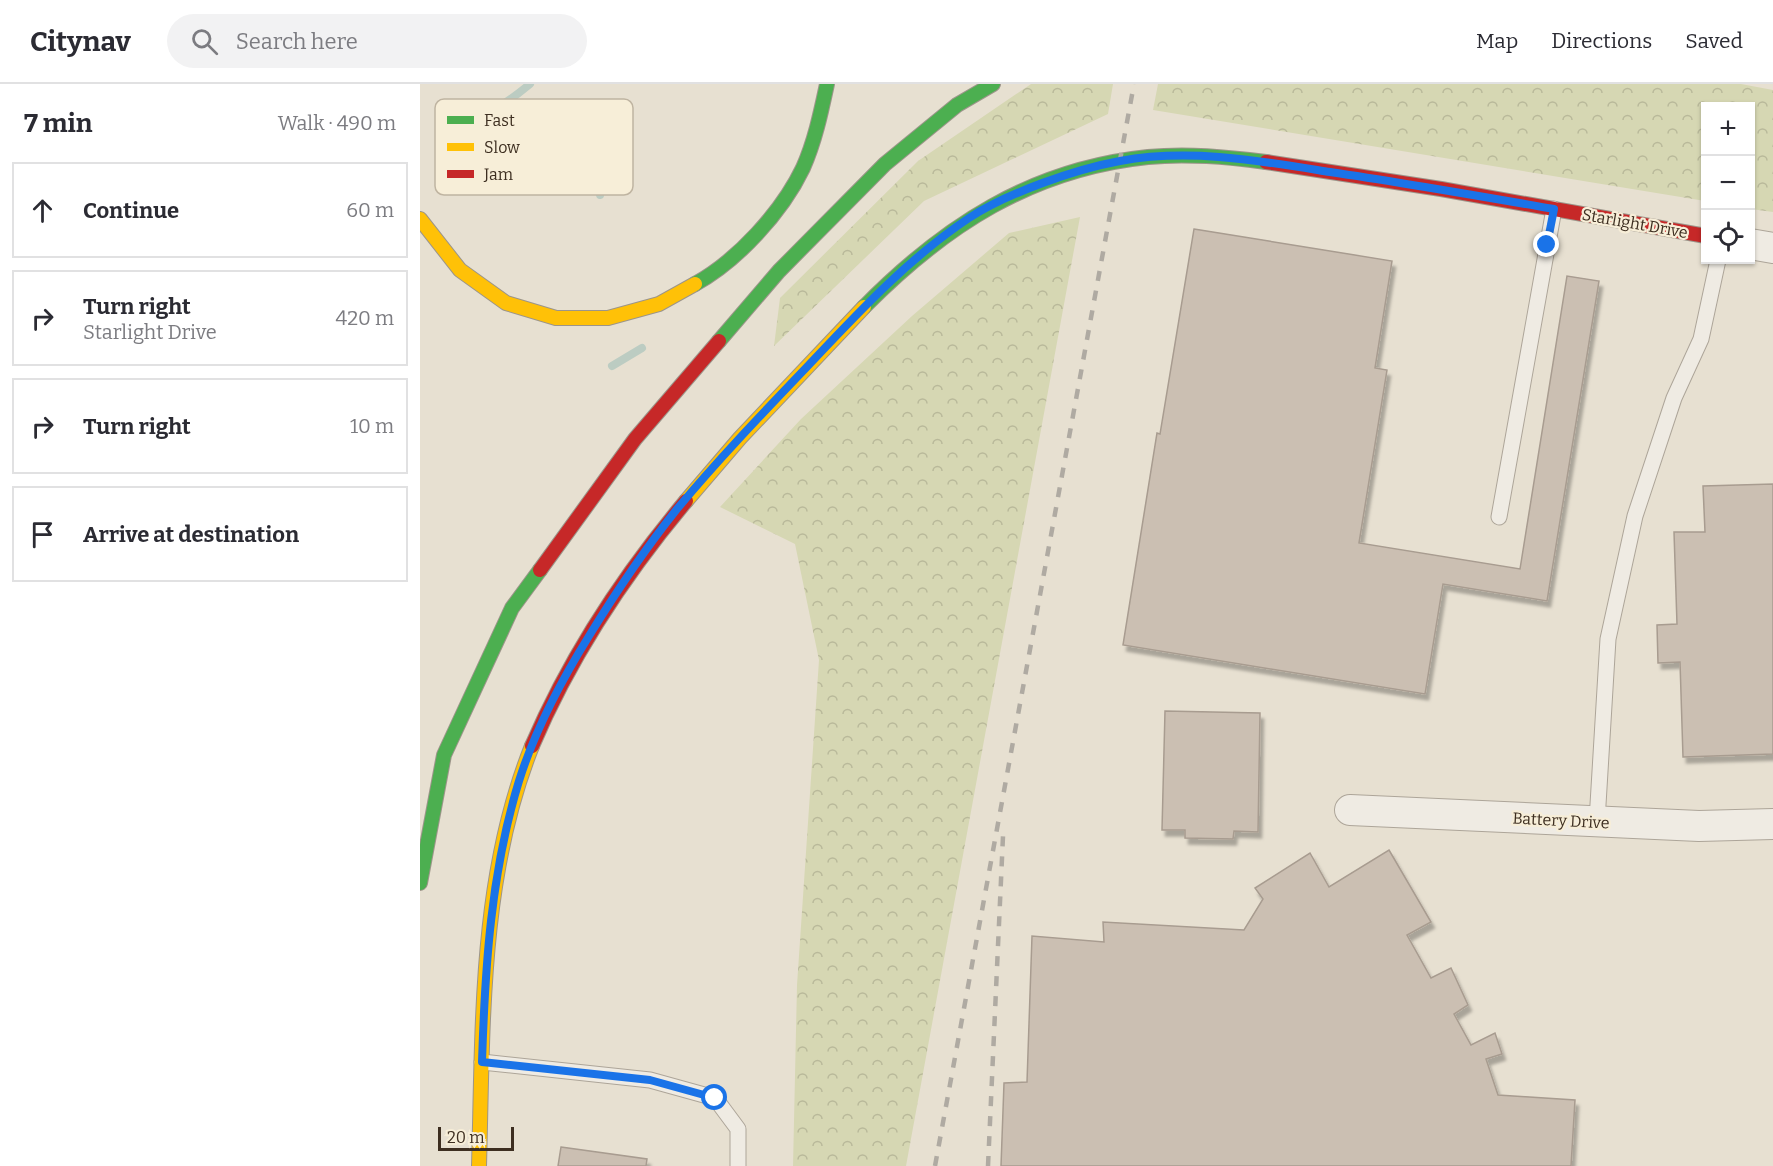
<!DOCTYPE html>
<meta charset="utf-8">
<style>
:root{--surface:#fff;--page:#f2f2f3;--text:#2b2b33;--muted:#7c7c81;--line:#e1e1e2}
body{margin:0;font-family:Bitter,serif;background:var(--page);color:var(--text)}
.controls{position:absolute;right:18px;top:18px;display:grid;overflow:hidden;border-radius:0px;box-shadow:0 2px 4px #0004}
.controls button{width:54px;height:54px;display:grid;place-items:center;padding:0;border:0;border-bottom:2px solid var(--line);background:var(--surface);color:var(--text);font:30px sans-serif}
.scale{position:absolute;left:18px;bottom:15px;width:76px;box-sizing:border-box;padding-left:6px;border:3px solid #3d2e20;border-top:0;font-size:16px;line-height:21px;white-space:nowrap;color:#3d2e20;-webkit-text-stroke:4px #f7eed8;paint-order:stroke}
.stop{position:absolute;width:18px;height:18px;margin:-14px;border:4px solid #1a73e8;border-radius:50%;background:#fff}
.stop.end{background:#1a73e8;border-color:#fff;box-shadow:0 2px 6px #0008}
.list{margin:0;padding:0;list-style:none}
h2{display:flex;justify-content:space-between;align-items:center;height:78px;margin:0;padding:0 24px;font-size:26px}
h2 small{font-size:20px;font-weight:400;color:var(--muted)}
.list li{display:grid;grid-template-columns:39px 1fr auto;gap:18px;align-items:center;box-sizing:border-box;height:96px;margin:0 12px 12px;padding:0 12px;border:2px solid var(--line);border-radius:0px}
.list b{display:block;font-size:22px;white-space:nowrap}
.list p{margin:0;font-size:20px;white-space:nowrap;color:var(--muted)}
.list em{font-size:20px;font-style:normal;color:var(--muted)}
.icon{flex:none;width:33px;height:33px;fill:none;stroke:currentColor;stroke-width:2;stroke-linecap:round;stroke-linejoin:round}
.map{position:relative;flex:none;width:1353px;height:1082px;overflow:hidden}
header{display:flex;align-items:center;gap:36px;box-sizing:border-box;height:84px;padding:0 30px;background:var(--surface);border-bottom:2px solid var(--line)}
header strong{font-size:28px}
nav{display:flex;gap:33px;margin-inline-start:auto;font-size:21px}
.search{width:420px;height:54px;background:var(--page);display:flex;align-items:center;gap:15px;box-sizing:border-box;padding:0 21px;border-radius:33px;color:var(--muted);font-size:22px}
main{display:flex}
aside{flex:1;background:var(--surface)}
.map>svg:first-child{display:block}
.forest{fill:url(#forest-crowns)}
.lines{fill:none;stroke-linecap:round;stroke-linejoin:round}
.stream{stroke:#bcccc2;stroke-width:8}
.building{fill:#cbbfb2;stroke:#a89c90;stroke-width:1.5;filter:url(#shadow)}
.lane-casing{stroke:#ada599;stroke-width:17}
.street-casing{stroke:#ada599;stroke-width:32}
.fast-casing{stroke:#9c958a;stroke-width:16}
.slow-casing{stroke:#9c958a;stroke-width:16}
.jam-casing{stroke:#9c958a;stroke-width:16}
.lane{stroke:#efebe3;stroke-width:15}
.street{stroke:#efebe3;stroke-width:30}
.fast{stroke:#4caf50;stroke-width:14}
.slow{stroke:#ffc107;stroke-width:14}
.jam{stroke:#c62828;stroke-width:14}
.rail{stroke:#afaaa2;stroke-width:4.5;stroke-dasharray:10 10;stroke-linecap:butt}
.route{stroke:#1a73e8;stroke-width:8}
.labels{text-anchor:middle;stroke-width:4.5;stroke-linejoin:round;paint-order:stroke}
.street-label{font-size:16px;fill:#3d2e20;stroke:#f7eed8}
.key{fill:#f7eed8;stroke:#bfb4a1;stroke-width:1.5}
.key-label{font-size:16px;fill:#3d2e20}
</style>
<header>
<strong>Citynav</strong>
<div class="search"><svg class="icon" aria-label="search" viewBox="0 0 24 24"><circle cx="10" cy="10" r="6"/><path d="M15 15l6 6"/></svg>Search here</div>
<nav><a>Map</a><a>Directions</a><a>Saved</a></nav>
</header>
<main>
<aside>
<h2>7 min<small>Walk · 490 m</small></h2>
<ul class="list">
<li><svg class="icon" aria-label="ahead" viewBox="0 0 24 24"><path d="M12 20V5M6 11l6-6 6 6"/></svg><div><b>Continue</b></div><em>60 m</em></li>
<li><svg class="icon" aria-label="right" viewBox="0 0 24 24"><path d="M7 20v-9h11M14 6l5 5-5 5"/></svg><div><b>Turn right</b><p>Starlight Drive</p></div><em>420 m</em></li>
<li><svg class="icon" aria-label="right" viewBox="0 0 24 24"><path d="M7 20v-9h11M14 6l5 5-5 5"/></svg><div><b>Turn right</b></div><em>10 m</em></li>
<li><svg class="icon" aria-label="arrive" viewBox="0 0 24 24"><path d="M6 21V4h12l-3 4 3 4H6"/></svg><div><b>Arrive at destination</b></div></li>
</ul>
</aside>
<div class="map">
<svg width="1353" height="1082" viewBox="0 0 1353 1082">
<defs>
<pattern id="forest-crowns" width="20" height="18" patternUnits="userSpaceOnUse" patternTransform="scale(1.5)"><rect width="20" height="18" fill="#d6d7b3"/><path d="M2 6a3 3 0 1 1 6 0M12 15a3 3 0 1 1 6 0" fill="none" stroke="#b9b99a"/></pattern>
<filter id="shadow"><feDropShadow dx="3.5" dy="6" stdDeviation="1.5" flood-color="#0004"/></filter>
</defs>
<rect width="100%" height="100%" fill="#e7e0d1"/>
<!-- forest -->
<g class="forest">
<path d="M611 0H693L688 30 504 117 354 262 360 214 498 77Z"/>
<path d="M738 0H1321L1353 6V128L1331 125 1330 22H1286L1285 117 733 26Z"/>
<path d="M660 133 486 1082H373L377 901 399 576 375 460 300 423 381 335 492 232 589 149Z"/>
</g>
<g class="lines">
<!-- stream -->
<g class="stream">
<path d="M19 46C59 35 78 27 110 0"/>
<path d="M180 111C176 83 170 58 188 34"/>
<path d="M192 282 222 264"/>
</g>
</g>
<!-- building -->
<g class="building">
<path d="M774 145 972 177 955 284 967 286 939 459 1100 485 1147 192 1179 197 1127 517 1023 500 1005 610 703 561 737 349 740 350Z"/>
<path d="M1353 400V670L1263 673 1260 578 1238 579 1237 541 1257 540 1254 448H1285L1283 402Z"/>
<path d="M745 627 840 629 838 748 814 747 813 755 765 754V746H742Z"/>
<path d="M969 766 1011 838 987 851 1011 894 1031 884 1048 921 1034 930 1051 961 1075 949 1082 970 1066 975 1078 1011 1155 1016 1151 1082H581L584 999 607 998 612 852 684 858 683 838 824 846 843 815 835 804 890 769 909 803Z"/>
<path d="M141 1063 227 1075 226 1082H138Z"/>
</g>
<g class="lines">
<defs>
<g id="lane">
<path d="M1079 433 1134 125"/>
<path d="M1177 737 1188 555 1215 432 1254 314 1281 255 1298 176"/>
<path d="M62 978 230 996 295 1014 318 1045V1082"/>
</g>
<g id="street">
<path d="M1330 160 1353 164"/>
<path d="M930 726 1279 742 1353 740"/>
</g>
<g id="fast">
<path d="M275 200C317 177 362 128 383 84 395 57 401 28 407 0"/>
<path d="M444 223C524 142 611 85 728 73 767 69 807 73 846 78"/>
<path d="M299 257 359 187 465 80 537 21 573 0"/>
<path d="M0 799 24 671 92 524 120 486"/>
</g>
<g id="slow">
<path d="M0 135 40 186 86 219 136 234H188L239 220 275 200"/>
<path d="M266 417 320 354 444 223"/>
<path d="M59 1082C63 943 59 794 112 662"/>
</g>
<g id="jam">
<path d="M846 78 1021 105 1286 152"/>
<path d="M120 486 215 355 299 257"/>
<path d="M112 662C150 573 204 491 266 417"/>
</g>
</defs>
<!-- lane casing -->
<use href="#lane" class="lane-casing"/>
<!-- street casing -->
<use href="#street" class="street-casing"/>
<!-- fast casing -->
<use href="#fast" class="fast-casing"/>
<!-- slow casing -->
<use href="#slow" class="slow-casing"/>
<!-- jam casing -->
<use href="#jam" class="jam-casing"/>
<!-- lane -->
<use href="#lane" class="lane"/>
<!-- street -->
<use href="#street" class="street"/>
<!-- fast -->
<use href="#fast" class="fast"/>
<!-- slow -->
<use href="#slow" class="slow"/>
<!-- jam -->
<use href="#jam" class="jam"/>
<!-- rail -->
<g class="rail">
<path d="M515 1082 714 0"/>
<path d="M568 1082 583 752"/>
</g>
</g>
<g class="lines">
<!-- route -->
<path class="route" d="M295 1014 230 996 62 978C65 883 71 788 99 697 115 646 141 597 169 552 196 508 225 465 257 425 297 377 340 332 383 287 435 232 486 176 549 134 587 109 656 85 700 77 770 64 841 77 910 88 985 99 1059 112 1134 125L1127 161"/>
</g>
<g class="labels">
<!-- street labels -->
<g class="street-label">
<text transform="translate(1215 139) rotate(10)" y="6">Starlight Drive</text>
<text transform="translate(1141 736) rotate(3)" y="6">Battery Drive</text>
</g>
</g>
<!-- legend -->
<rect x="15" y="15" width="198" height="96" rx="9" class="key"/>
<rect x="27" y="32" width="27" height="8" fill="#4caf50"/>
<rect x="27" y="59" width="27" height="8" fill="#ffc107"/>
<rect x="27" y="86" width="27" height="8" fill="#c62828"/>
<g class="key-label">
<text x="64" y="42">Fast</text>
<text x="64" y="69">Slow</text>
<text x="64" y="96">Jam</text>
</g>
</svg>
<div class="controls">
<button>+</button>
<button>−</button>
<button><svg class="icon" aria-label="locate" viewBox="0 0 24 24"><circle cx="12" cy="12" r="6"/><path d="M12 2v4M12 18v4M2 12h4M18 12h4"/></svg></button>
</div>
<div class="scale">20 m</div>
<div class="stop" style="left:295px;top:1014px"></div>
<div class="stop end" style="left:1127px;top:161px"></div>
</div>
</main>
